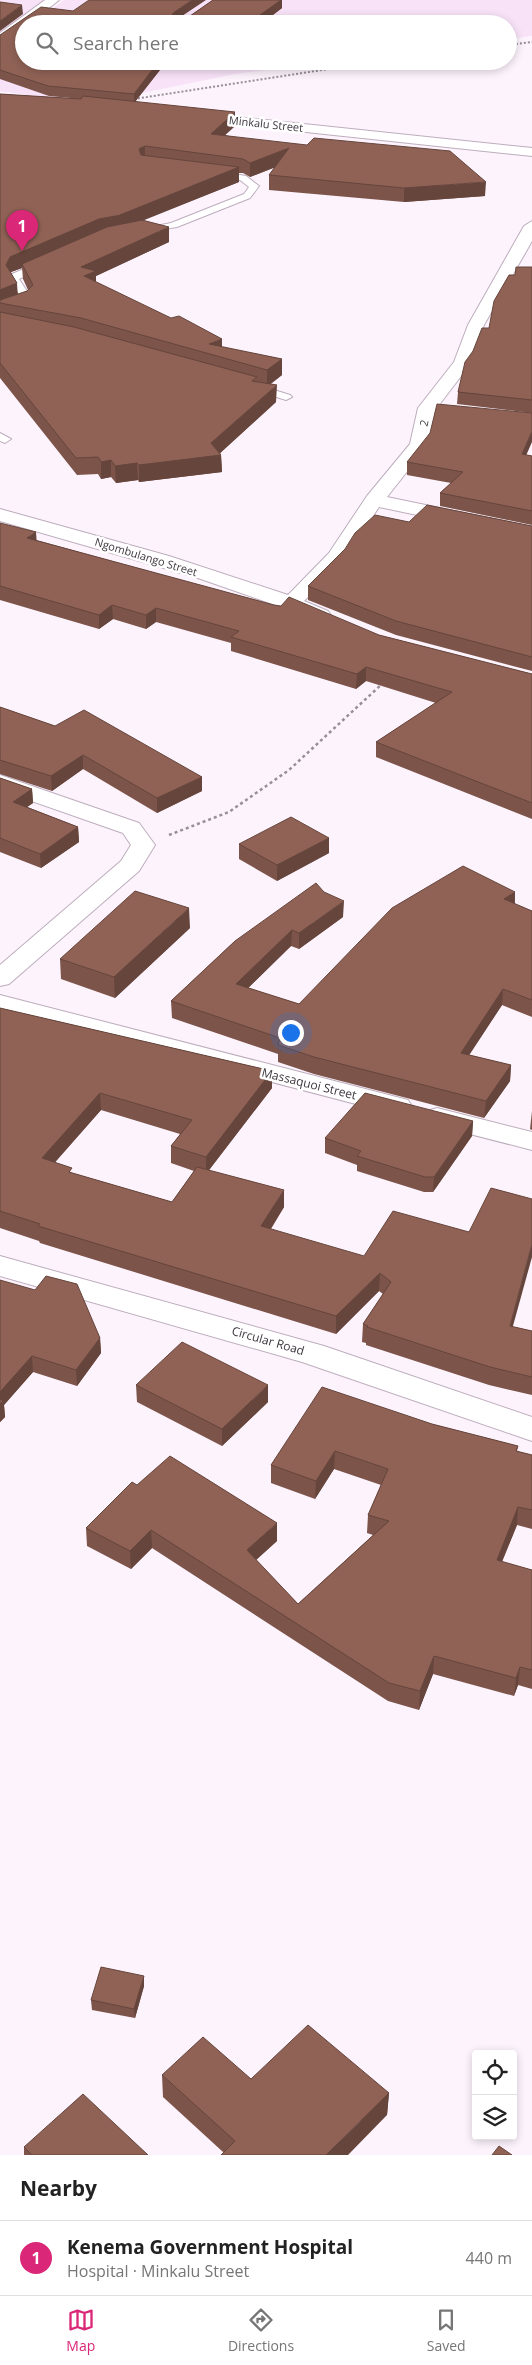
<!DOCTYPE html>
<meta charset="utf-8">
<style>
:root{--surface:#fff;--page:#f2f2f2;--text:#222;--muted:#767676;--line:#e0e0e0;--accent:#db2777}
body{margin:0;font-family:"Open Sans",sans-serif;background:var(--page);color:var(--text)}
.controls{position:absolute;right:15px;bottom:15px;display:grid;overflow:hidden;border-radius:5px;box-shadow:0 2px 8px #0003}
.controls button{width:45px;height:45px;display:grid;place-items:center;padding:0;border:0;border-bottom:1px solid var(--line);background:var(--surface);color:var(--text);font:25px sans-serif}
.you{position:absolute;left:290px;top:1032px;width:18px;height:18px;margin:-12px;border:4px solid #fff;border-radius:50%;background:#1a73e8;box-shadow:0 0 0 8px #1a73e833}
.badge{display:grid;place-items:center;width:32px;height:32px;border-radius:50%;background:var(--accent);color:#fff;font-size:16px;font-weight:700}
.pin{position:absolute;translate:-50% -41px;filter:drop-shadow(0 1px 2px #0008)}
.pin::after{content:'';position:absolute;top:26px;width:18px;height:15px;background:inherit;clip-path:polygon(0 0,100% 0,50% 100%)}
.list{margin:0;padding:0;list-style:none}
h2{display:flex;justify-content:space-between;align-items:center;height:65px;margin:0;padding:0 20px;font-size:21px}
h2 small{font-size:16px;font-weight:400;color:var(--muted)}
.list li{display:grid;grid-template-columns:32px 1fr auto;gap:15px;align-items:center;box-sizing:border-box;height:75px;padding:0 20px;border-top:1px solid var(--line)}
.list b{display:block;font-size:19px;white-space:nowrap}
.list p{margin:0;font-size:16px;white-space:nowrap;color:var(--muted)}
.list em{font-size:16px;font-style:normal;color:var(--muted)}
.icon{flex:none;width:28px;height:28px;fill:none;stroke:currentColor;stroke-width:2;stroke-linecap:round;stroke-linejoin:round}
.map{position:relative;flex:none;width:532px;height:2155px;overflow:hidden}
.search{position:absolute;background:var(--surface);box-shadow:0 2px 8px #0003;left:15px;right:15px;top:15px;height:55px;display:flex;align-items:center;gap:12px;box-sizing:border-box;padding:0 18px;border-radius:28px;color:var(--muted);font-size:19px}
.sheet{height:140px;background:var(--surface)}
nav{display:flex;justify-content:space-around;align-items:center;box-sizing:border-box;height:70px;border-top:1px solid var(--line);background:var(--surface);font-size:14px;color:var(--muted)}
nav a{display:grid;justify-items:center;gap:2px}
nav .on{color:var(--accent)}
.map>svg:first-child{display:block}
.built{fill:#f8e2f8}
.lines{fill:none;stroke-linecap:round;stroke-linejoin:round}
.service-casing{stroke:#bdadbd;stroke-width:2}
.minor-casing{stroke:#bdadbd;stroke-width:2}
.tertiary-casing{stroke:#bdadbd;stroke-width:2}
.path-far1{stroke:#978f97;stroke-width:2;stroke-dasharray:2 2;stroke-linecap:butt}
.path{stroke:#978f97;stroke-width:2.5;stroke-dasharray:3 3;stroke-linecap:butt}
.service{fill:#fff;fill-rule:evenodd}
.minor{fill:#fff;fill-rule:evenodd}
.tertiary{fill:#fff;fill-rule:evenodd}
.wall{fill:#7c544a;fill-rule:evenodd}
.shaded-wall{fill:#65453c}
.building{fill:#906256;stroke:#65453c}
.labels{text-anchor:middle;stroke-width:5;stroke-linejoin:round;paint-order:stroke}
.far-street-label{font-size:11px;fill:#3d373d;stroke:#fff}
.street-label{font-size:12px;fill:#3d373d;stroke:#fff}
</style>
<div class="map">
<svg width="532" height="2155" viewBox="0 0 532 2155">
<rect width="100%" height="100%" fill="#fdf3fd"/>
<!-- built -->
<g class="built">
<path d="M0 0H50L0 40Z"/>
<path d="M64 0H532V36L508 39V24H31Z"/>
<path d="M0 47 24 61H337L235 74 88 104 0 91Z"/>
</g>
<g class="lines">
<defs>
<g id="service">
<path d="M216 171 246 176 259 186 250 198 177 227 141 233V229L171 223 244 194 249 187 240 180 213 176V172Z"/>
<path d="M45 260 49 261V265L19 279 32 299C25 308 11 312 0 315V308L21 299 9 279 12 274Z"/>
<path d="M255 384 290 395 292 397 286 400 251 389V385Z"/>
<path d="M0 433 11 439 5 443 0 441Z"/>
</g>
<g id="minor">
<path d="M198 113 532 148V156L193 120 191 117 193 114Z"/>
<path d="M532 221V241L484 325 471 363 436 409 428 445 387 497 532 527V539L379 507 343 561 304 601 328 611 331 615 328 619 321 621 195 577 0 521V509L169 556 288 595 329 553 367 496 410 444 418 408 454 362 468 325 524 226Z"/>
<path d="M0 775 139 823 155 845 139 871 9 984 0 986V965L121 861 131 845 123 833 0 790Z"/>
<path d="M0 995 408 1100 412 1106 408 1112 398 1115 0 1011Z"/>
<path d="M437 1108 532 1132V1150L427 1123 423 1117 427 1111Z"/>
<path d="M0 1256 324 1346 532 1417V1441L302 1362 0 1276Z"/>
</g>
<path id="tertiary" d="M45 0H59L29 24H24V28L0 43V33Z"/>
</defs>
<!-- service casing -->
<use href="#service" class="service-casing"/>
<!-- minor casing -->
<use href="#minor" class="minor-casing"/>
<!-- tertiary casing -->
<use href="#tertiary" class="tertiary-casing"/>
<!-- path-far1 -->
<g class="path-far1">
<path d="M508 45 532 42"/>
<path d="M134 99 348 66 397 61"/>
</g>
<!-- path -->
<path class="path" d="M169 835 229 812 289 770 382 684"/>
<!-- service -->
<use href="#service" class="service"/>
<!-- minor -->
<use href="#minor" class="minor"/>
<!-- tertiary -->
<use href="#tertiary" class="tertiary"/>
</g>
<!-- wall -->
<g class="wall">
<path d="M213 0H282V8L265 21V24L24 61H167L135 102 235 126 225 135 485 196 404 202 269 190V175L275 167 250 177 243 173H239V182L142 220 169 242 96 276V282L222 347 282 359V375L270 384 276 402 220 453 221 455 222 472 139 482 138 480 116 483 111 477 101 479 98 474 77 475 0 378V94L82 99 49 96 0 79V35L73 11 190 16ZM22 268 23 279 28 290 27 291 18 294 11 272Z"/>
<path d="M532 267V413L457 404 458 392 473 351 489 328 515 275Z"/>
<path d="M526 455 532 456V525L440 506V493L451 483 407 475V462Z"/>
<path d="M409 522 532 526V671L396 635 308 600V586Z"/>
<path d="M0 523 36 540 379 635 532 674V819L376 757V742L436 703 366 681 356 689 231 651V643L156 622 146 629 113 619 99 629 0 600Z"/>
<path d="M0 707 202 777V791L157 813 83 769 52 791 0 774Z"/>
<path d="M0 778 32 789 33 803 27 807 78 827 79 842 41 868 0 852Z"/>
<path d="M329 838V853L277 881 239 859V844Z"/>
<path d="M515 892V904L532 911V1017L502 1005 469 1055 511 1065 510 1081 484 1118 314 1074 278 1062V1054L172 1018 171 1001 235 941 343 917 299 949 291 946 248 988 299 1004Z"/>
<path d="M190 928 115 998 61 979 60 959Z"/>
<path d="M0 1008 272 1071V1088L209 1170 284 1207 271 1229 513 1327 532 1331V1395L489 1385 366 1345V1343L362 1342 363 1324 383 1294 379 1291 336 1334 40 1243 39 1241 0 1228ZM101 1110 180 1134 171 1146V1163L194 1171 172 1202 72 1173 55 1162Z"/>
<path d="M532 1111V1130L530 1129Z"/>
<path d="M473 1121 472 1136 433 1192H424L357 1171V1165L325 1153V1138Z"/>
<path d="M0 1280 100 1338 101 1353 77 1386 33 1372 4 1405 5 1417 0 1422Z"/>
<path d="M136 1385 268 1402 222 1446 137 1402Z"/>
<path d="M432 1424 518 1446 517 1451 532 1455V1529L517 1525 502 1562 532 1570V1689L518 1685 514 1696 433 1674 419 1710 388 1701 152 1548 131 1569 87 1546 86 1528 137 1485 277 1541 256 1560 298 1604 373 1535 367 1533 368 1515 381 1485 334 1469 315 1499 271 1483V1465Z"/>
<path d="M144 1986 135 2018 92 2010 91 2000Z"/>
<path d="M162 2075 251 2079 389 2093 387 2115 223 2152 163 2097Z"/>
<path d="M24 2147 148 2155H24Z"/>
</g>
<!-- shaded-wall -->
<g class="shaded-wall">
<path d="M192 0H206L173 22V13Z"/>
<path d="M281 0H282V8L265 21V24H256L260 15Z"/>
<path d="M22 5 23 14 0 31V21Z"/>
<path d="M159 61H167L134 103V94Z"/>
<path d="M235 112V126L211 148V134Z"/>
<path d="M145 146V160L139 163V149Z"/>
<path d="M289 148V162L250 177V163Z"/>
<path d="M239 167V182L122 229 22 264V268L11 272 6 265 10 257 99 219 120 215Z"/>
<path d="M486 182 485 196 404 202V188Z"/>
<path d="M169 227V242L96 276V286L85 292 81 267Z"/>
<path d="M17 283 18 298 0 303V290Z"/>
<path d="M222 339V355L209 344Z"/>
<path d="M282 359V375L267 387V370Z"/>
<path d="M277 385 276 402 217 456 221 455 222 472 139 482V465L211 443Z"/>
<path d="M532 431V442L521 467 522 454Z"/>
<path d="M111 460V477L101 479V462Z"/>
<path d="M137 463 138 480 116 483 115 466Z"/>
<path d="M36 532 37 546 27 538Z"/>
<path d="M112 605 113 619 99 629V615Z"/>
<path d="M156 608V622L146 629V615Z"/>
<path d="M366 667V681L356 689 357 674Z"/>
<path d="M83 755V769L52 791 51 776Z"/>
<path d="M202 777V791L157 813V798Z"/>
<path d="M32 789 33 803 14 816 13 802Z"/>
<path d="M78 827 79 842 41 868 40 854Z"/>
<path d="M329 838V853L277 881V865Z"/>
<path d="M515 892 514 908 504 899Z"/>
<path d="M344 901 343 917 299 949V933Z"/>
<path d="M189 908 190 928 115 998 114 977Z"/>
<path d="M292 930 291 946 236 1000V984Z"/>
<path d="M503 989 502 1005 460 1069 461 1053Z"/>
<path d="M511 1065 510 1081 484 1118 486 1101Z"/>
<path d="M272 1071V1088L206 1174V1157Z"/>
<path d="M100 1093 101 1110 43 1176 42 1158Z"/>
<path d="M473 1121 472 1136 433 1192 434 1177Z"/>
<path d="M284 1190V1207L261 1244V1226Z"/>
<path d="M532 1244V1257L508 1344 510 1326Z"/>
<path d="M380 1273 379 1291 336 1334V1316Z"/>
<path d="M100 1338 101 1353 77 1386 76 1370Z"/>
<path d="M32 1356 33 1372 4 1405 5 1417 0 1422V1392Z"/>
<path d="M268 1385V1402L222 1446V1429Z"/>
<path d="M335 1451 334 1469 315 1499 316 1481Z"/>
<path d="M518 1507 517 1525 495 1578 497 1560Z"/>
<path d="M277 1523V1541L247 1568V1550Z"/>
<path d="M151 1530 152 1548 131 1569 130 1551Z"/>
<path d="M434 1656 433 1674 419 1710 420 1691Z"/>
<path d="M520 1667 518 1685 514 1696 516 1678Z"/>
<path d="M144 1976V1986L135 2018 134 2009Z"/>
<path d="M389 2093 387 2115 348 2155H326Z"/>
</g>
<!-- building -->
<g class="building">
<path d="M89 0H192L173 13 172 16H190L213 0H281L260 15H265L256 24H24V61H159L134 94 48 86 0 70V35L41 7 73 11Z"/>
<path d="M0 2 22 5 0 21Z"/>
<path d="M0 94 81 99 83 96 235 112 211 134 307 145 314 138 450 151 486 182 404 188 269 175 289 148 250 163 243 159 145 146 139 149 141 155 239 167 120 215H121L99 219 10 257 6 265 17 283 0 290Z"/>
<path d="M142 220 169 227 81 267 96 271 84 276 171 318 179 316 222 339 209 344 282 359 267 370 81 318 0 303V300L27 291 33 285 22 264 107 227Z"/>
<path d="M516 267H532V400L458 392 465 362 473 351 482 328H489L494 301 509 275H515Z"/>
<path d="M0 312 74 327 257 377 252 381 277 385 211 443 221 455 139 465 137 463 115 466 111 460 101 462 98 457 76 458 0 363Z"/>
<path d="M437 404 532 413V431L522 454 532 456V511L440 493 463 472 407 462 430 433Z"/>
<path d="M427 505 532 526V657L396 621 308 586 345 549 355 533 375 515 409 522Z"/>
<path d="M0 523 36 532 27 538 274 605 281 606 289 597 379 635 532 674V803L376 742 452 692 366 667 357 674 231 637 239 631 156 608 146 615 112 605 99 615 0 586Z"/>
<path d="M0 707 55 726 84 710 202 777 157 798 83 755 51 776 0 760Z"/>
<path d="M0 778 32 789 13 802 78 827 40 854 0 838Z"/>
<path d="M291 817 329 838 277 865 239 844Z"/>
<path d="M463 866 515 892 504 899 532 911V1000L503 989 461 1053 511 1065 486 1101 314 1057 278 1045 280 1038 171 1001 235 941 316 883 324 892 344 901 299 933 292 930 236 984 299 1004 392 908Z"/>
<path d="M135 891 189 908 114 977 60 959Z"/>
<path d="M0 1008 272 1071 206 1157 171 1146 192 1120 100 1093 42 1158 72 1168 69 1172 172 1202 197 1167 284 1190 261 1226 364 1256 393 1211 469 1232 491 1188 532 1199V1244L510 1326 532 1331V1377L490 1367 367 1327 368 1326 363 1324 391 1282 380 1273 336 1316 38 1226 40 1224 0 1211Z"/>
<path d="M365 1093 473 1121 434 1177H425L357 1156 361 1151 325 1138Z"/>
<path d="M46 1276 77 1284 100 1338 76 1370 32 1356 0 1392V1280L35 1290Z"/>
<path d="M182 1342 268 1385 222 1429 136 1385Z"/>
<path d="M322 1387 432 1424 518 1446 516 1451 532 1455V1510L518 1507 497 1560 532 1570V1670L520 1667 516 1678 434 1656 420 1691 389 1683 151 1530 130 1551 86 1528 132 1482 137 1485 170 1456 277 1523 247 1550 298 1604 389 1521 368 1515 388 1469 335 1451 316 1481 271 1465Z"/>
<path d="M0 1399 3 1401 0 1404Z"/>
<path d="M101 1967 144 1976 134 2009 91 2000Z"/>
<path d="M308 2025 389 2093 326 2155H221L235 2141 162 2075 203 2037 251 2079Z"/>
<path d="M83 2094 148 2155H32L24 2147Z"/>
<path d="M499 2146 512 2155H492Z"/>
</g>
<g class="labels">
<!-- far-street labels -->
<g class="far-street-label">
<text transform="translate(266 124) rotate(6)" y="4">Minkalu Street</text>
<text transform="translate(424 423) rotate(-77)" y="4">2</text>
<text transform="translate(146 557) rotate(17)" y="4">Ngombulango Street</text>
</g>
<!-- street labels -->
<g class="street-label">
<text transform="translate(309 1084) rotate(14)" y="4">Massaquoi Street</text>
<text transform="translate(268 1341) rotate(16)" y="4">Circular Road</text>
</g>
</g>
</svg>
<div class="controls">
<button><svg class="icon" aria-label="locate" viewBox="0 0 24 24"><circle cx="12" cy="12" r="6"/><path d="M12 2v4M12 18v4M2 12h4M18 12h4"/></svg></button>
<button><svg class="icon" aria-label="layers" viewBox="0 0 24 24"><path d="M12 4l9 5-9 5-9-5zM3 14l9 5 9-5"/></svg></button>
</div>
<div class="you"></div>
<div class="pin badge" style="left:22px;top:251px">1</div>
<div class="search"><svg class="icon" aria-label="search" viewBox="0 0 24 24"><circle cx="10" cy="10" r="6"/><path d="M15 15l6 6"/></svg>Search here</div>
</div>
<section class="sheet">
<h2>Nearby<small></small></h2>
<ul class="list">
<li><span class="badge">1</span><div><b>Kenema Government Hospital</b><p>Hospital · Minkalu Street</p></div><em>440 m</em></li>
</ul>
</section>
<nav>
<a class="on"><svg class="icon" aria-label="map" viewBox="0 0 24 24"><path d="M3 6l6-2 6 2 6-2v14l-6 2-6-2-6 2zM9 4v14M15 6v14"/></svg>Map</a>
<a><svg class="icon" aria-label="directions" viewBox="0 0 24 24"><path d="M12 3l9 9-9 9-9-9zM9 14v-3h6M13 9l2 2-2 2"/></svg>Directions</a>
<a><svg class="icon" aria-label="saved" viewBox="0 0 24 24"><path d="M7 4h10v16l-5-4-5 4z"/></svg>Saved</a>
</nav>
